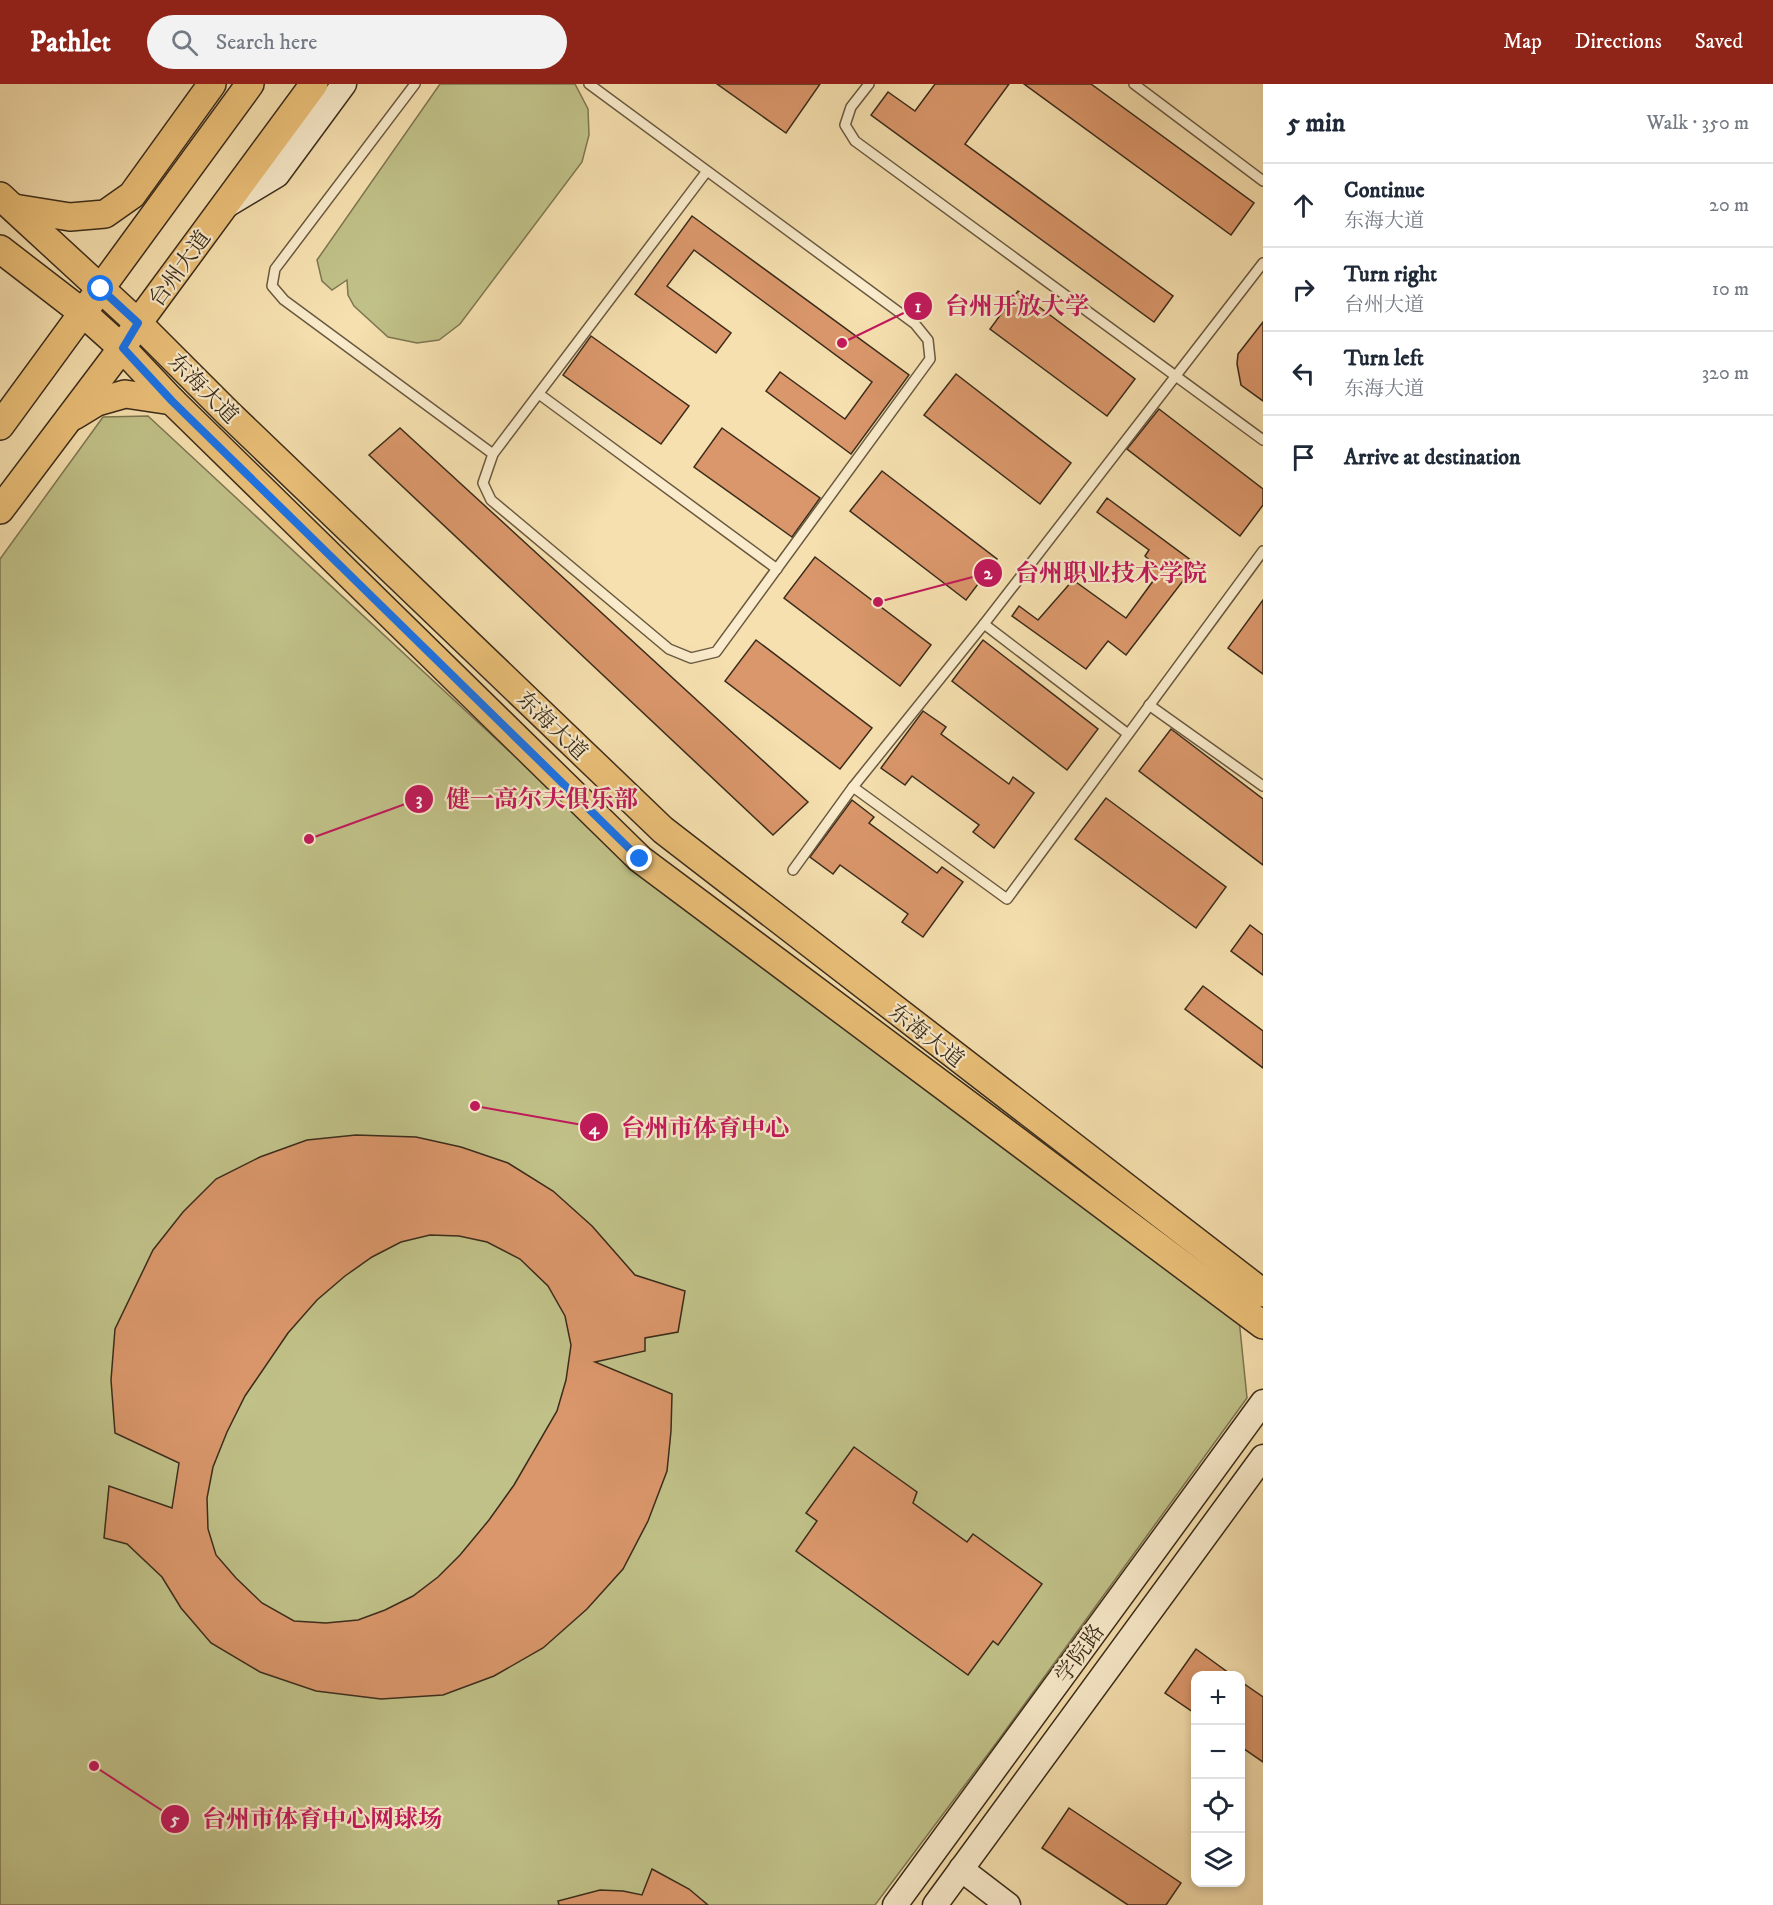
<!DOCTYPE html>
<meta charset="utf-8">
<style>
:root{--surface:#fff;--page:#f2f2f3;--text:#1f2937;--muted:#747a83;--line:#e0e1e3;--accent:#8f2418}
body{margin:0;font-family:"IM FELL DW Pica","Noto Serif SC",serif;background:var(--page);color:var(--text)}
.controls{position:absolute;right:18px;bottom:18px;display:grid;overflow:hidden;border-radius:12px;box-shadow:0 3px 9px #0003}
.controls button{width:54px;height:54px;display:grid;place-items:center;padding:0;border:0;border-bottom:2px solid var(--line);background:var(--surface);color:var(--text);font:30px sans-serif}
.stop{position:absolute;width:18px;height:18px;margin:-14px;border:4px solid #1a73e8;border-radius:50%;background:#fff}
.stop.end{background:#1a73e8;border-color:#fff;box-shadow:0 2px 6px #0008}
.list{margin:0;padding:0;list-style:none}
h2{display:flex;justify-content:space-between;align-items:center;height:78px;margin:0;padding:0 24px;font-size:26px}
h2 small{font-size:20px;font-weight:400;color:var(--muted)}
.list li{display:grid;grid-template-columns:39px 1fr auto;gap:18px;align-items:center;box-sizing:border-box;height:84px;padding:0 24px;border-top:2px solid var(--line)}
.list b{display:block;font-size:22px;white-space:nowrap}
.list p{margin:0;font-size:20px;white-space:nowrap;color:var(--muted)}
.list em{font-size:20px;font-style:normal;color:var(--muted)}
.icon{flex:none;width:33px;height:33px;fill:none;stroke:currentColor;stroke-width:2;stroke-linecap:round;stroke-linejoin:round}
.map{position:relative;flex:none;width:1263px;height:1821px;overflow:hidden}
header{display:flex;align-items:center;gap:36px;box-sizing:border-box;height:84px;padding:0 30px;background:var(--accent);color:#fff}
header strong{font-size:28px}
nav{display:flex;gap:33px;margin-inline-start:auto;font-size:21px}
.search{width:420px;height:54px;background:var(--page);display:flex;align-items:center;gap:15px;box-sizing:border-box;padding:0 21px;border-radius:33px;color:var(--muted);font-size:22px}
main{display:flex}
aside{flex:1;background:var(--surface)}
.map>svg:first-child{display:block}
.green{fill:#c0c188;stroke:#7e7652;stroke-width:1.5}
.building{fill:#da976b;stroke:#3b2c1b;stroke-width:1.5;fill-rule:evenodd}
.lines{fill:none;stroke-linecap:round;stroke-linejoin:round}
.lane-casing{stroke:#6a5940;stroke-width:12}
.secondary-casing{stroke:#3b2c1b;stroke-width:27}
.primary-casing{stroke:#3b2c1b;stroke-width:30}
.lane{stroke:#f9ebcb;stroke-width:9}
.secondary{stroke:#f9ebcb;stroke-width:24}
.primary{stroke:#ebc078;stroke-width:27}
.route{stroke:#1a73e8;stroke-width:8}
.labels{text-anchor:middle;stroke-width:4.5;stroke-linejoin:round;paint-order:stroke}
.street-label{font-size:22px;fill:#3b2c1b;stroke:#f9ebcb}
.leader{fill:none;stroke:#c2185b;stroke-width:2}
.callout-dot{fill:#c2185b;stroke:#f9ebcb;stroke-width:2}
.mark-label{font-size:18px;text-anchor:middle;font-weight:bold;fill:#fff}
.callout-label{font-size:24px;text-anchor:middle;font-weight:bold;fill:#c2185b;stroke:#f9ebcb;stroke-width:4.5;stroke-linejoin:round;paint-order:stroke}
</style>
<header>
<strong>Pathlet</strong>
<div class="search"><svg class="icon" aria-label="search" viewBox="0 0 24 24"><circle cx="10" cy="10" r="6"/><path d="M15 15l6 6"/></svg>Search here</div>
<nav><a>Map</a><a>Directions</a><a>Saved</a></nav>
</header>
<main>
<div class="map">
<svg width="1263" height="1821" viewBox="0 0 1263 1821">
<rect width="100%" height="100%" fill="#f6e0af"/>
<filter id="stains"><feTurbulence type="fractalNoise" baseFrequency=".00333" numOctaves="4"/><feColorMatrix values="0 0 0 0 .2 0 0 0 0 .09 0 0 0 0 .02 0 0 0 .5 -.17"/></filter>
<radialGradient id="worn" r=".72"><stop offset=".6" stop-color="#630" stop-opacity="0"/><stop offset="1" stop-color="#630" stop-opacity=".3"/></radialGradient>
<!-- green -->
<g class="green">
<path d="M440 0H575L588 25 589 51 582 78 460 240 439 256 417 259 388 253 354 222 348 211 347 196 332 206 322 197 317 176Z"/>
<path d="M148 332 662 809 1239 1235 1247 1314 997 1658 875 1821H0V475L103 333Z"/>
</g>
<!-- building -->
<g class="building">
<path d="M717 0H820L786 49Z"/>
<path d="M935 0H1009L965 60 1173 212 1154 238 871 31 888 8 915 27Z"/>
<path d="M1024 0H1091L1254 119 1231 151Z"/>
<path d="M692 132 909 291 851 370 766 307 780 288 845 335 872 298 694 166 667 202 731 249 716 269 635 210Z"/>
<path d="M1018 207 1135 295 1107 332 990 245Z"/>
<path d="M1263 238V317L1241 301 1237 280 1238 270Z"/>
<path d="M591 252 689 322 661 360 563 291Z"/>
<path d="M956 290 1071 379 1040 420 924 331Z"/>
<path d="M1159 325 1263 405V421L1240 452 1127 365Z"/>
<path d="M400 344 808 718 773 751 369 371Z"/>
<path d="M722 344 820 414 792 453 694 383Z"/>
<path d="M882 387 997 475 966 516 850 427Z"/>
<path d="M1107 414 1196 480 1126 571 1108 557 1086 585 1012 532 1019 522 1038 536 1073 496 1126 534 1156 493 1146 484 1150 477 1145 472 1149 466 1097 428Z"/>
<path d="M815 473 931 561 900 602 784 514Z"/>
<path d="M1263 516V590L1228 564Z"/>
<path d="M756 556 872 644 840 685 725 597Z"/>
<path d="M983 556 1098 645 1067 686 952 597Z"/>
<path d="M923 627 946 643 941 650 1009 700 1013 693 1034 709 994 764 973 748 979 741 912 692 905 701 881 684Z"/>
<path d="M1171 645 1263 715V781L1139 687Z"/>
<path d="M1106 714 1226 803 1196 844 1075 755Z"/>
<path d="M852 716 874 733 869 739 937 789 942 783 963 798 923 853 902 838 908 830 840 781 833 790 810 773Z"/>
<path d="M1250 841 1263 851V891L1231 867Z"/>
<path d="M1203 902 1263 947V984L1185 925Z"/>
<path d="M356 1051 416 1053 461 1063 508 1079 553 1107 592 1142 635 1191 685 1207 678 1248 645 1254V1267L595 1278 672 1310 671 1347 667 1387 648 1437 623 1485 587 1525 543 1564 494 1592 443 1611 381 1615 316 1607 260 1588 211 1559 181 1524 162 1493 127 1460 104 1454 109 1402 172 1424 179 1379 115 1349 111 1296 115 1245 153 1166 183 1128 216 1095 260 1073 307 1056ZM430 1151 459 1152 487 1158 520 1175 548 1202 565 1232 571 1261 566 1296 557 1327 514 1401 489 1436 460 1471 438 1493 413 1512 385 1526 358 1536 326 1539 294 1537 262 1519 236 1494 216 1471 208 1445 207 1414 213 1383 227 1348 245 1312 288 1249 317 1216 345 1192 372 1173 401 1158Z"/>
<path d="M854 1363 917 1408 913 1419 967 1458 973 1450 1042 1500 998 1561 993 1557 968 1591 796 1467 817 1437 806 1429Z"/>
<path d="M1196 1565 1233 1592H1196V1630L1165 1609Z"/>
<path d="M1240 1597 1263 1613V1678L1240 1662Z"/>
<path d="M1069 1724 1181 1799 1166 1821H1128L1042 1764Z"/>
<path d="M652 1785 689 1805 708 1821H559L558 1817 600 1806 623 1807 642 1811Z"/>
</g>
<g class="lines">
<defs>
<g id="lane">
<path d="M415 0 275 185 272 202 284 216 493 370"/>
<path d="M589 0 915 240 928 256 930 275 716 568 691 574 669 565 491 416 483 399 493 370 707 87"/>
<path d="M869 0 851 23 845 41 855 57 1263 356"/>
<path d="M1134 0 1263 97"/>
<path d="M539 310 777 485"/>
<path d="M984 540 1128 650"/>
<path d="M1149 621 1263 702"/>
<path d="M853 703 1007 815 1263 467"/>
<path d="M793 786 853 703 984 540 1263 179"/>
</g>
<g id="secondary">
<path d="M227 121 277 91 344 0"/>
<path d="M961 1785 1008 1821"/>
<path d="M895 1821 1263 1318"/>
<path d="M935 1821 1263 1373"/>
</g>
<g id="primary">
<path d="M0 112 138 239 228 329 663 746 1263 1209"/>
<path d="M14 124 70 133 105 130 132 111 212 0"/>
<path d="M0 165 83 229 122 264 172 317 640 775 1263 1241"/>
<path d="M74 332 97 318 125 310 172 317"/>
<path d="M0 342 250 0"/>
<path d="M0 426 122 264 138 239 314 0"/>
</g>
</defs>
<!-- lane casing -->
<use href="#lane" class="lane-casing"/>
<!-- secondary casing -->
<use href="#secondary" class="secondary-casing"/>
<!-- primary casing -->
<use href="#primary" class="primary-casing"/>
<!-- lane -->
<use href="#lane" class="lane"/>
<!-- secondary -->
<use href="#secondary" class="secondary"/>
<!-- primary -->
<use href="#primary" class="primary"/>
</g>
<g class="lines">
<!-- route -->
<path class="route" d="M101 205 138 239 123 264 172 317 640 775"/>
</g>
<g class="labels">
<!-- street labels -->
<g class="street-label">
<text transform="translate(179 184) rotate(-54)" y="8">台州大道</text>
<text transform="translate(204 304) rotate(45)" y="8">东海大道</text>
<text transform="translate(553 641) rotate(44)" y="8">东海大道</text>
<text transform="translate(927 951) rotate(38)" y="8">东海大道</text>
<text transform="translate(1079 1569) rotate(-54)" y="8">学院路</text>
</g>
</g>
<!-- callouts -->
<path class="leader" d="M842 259L918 222M878 518L988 489M309 755L419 715M475 1022L594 1043M94 1682L175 1735"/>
<g class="callout-dot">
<circle cx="842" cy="259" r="6"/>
<circle cx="878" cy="518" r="6"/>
<circle cx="309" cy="755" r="6"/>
<circle cx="475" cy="1022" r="6"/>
<circle cx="94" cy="1682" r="6"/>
<circle cx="918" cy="222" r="15"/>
<circle cx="988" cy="489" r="15"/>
<circle cx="419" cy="715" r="15"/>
<circle cx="594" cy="1043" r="15"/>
<circle cx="175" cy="1735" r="15"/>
</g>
<g class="mark-label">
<text x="918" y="228">1</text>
<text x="988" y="495">2</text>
<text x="419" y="721">3</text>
<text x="594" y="1050">4</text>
<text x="175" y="1741">5</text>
</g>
<g class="callout-label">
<text x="1017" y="230">台州开放大学</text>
<text x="1111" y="497">台州职业技术学院</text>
<text x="542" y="723">健一高尔夫俱乐部</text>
<text x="705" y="1052">台州市体育中心</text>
<text x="322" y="1743">台州市体育中心网球场</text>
</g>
<rect width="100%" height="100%" filter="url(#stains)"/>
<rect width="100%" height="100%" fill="url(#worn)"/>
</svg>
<div class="controls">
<button>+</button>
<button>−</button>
<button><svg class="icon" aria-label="locate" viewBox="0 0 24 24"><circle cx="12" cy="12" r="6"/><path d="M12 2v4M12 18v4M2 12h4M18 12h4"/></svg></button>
<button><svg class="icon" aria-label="layers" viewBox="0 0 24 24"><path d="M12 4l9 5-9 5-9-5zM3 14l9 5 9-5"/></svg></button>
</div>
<div class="stop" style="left:101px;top:205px"></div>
<div class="stop end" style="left:640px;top:775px"></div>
</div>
<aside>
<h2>5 min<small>Walk · 350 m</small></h2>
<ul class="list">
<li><svg class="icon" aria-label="ahead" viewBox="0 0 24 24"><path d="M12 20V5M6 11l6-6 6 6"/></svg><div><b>Continue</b><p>东海大道</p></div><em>20 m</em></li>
<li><svg class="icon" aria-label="right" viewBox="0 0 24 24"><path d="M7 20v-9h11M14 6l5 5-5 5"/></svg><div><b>Turn right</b><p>台州大道</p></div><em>10 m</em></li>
<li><svg class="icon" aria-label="left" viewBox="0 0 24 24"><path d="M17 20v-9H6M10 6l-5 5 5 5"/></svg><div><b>Turn left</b><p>东海大道</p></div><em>320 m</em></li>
<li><svg class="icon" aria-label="arrive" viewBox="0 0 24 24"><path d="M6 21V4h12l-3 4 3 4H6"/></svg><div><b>Arrive at destination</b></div></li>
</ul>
</aside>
</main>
